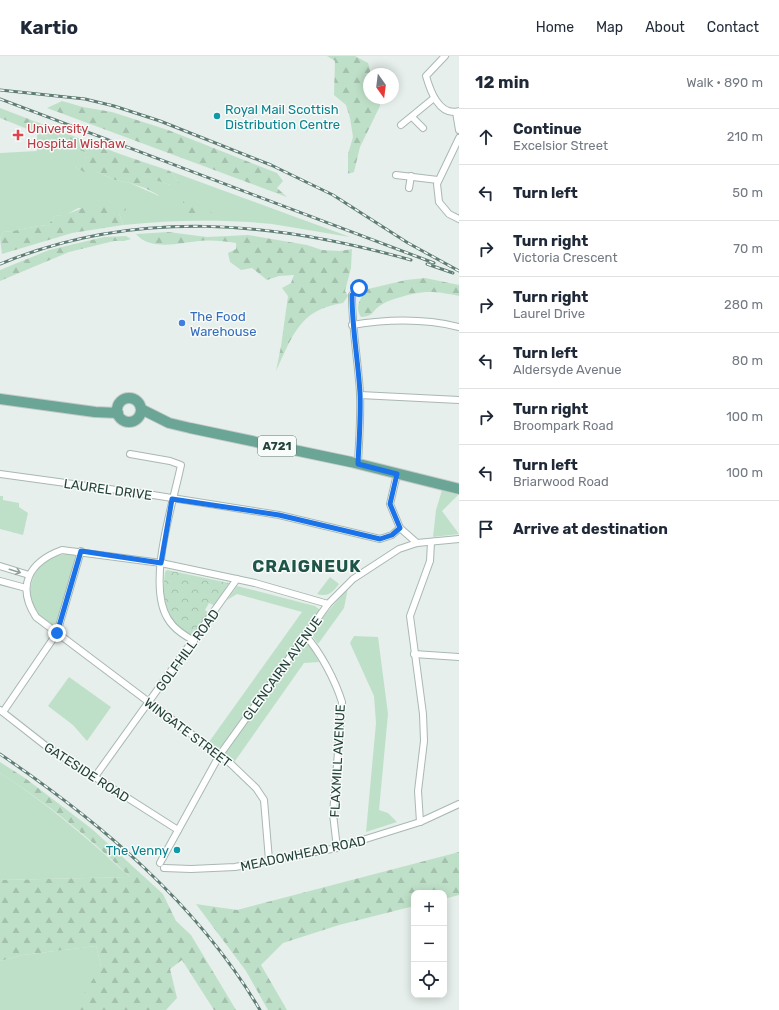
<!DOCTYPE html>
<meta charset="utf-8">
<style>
:root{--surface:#fff;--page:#f2f2f3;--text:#1f2937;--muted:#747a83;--line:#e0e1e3}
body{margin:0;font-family:Rubik,sans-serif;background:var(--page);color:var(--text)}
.controls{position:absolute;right:12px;bottom:12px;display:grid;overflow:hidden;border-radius:8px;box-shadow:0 2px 10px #0003}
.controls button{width:36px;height:36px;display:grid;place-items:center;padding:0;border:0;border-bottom:1px solid var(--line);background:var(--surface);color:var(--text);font:20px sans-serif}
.compass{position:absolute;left:363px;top:12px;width:36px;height:36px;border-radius:50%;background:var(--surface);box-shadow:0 2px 10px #0003;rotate:166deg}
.stop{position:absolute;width:12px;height:12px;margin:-9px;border:3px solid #1a73e8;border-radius:50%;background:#fff}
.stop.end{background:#1a73e8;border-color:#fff;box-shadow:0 1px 4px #0008}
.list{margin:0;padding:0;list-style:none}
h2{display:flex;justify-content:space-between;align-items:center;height:52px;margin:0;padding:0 16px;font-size:17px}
h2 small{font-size:13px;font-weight:400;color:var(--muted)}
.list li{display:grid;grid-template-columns:26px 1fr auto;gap:12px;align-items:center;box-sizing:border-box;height:56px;padding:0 16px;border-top:1px solid var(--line)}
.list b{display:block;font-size:15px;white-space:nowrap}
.list p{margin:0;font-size:13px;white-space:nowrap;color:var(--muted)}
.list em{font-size:13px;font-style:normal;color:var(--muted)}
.icon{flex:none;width:22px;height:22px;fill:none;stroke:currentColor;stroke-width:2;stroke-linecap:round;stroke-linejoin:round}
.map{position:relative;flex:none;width:459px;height:954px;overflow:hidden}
header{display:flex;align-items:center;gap:24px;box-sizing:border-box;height:56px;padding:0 20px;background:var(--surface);border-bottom:1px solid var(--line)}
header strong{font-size:19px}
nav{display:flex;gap:22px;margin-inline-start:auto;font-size:14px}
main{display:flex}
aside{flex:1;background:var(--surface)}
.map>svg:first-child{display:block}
.green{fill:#bfe0c8}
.forest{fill:url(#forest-firs)}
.park{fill:url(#park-crowns)}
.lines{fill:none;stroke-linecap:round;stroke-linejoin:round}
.street-casing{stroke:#a8b8b2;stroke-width:8}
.primary-casing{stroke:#c2cac8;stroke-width:12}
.street{stroke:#fff;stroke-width:6}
.primary{stroke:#6aa596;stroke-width:10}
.rail-casing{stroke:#5f7d75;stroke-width:3}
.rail{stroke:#f7fbf9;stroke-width:1.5;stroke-dasharray:4.5;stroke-linecap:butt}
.oneway{stroke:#92a09c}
.route{stroke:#1a73e8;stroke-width:5}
.culture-dot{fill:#0f9aa8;stroke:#f7fbf9;stroke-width:1.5}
.health-dot{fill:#e0444e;stroke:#f7fbf9;stroke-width:1.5}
.shop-dot{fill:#3f7fe0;stroke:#f7fbf9;stroke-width:1.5}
.labels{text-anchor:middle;stroke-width:3;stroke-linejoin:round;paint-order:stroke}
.shield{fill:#f7fbf9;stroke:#637a73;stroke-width:1}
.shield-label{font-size:12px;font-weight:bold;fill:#24423a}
.culture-label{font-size:13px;fill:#0d838f;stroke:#f7fbf9;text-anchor:start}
.health-label{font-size:13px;fill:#be3a42;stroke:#f7fbf9;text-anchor:start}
.shop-label{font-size:13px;fill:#366cbe;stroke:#f7fbf9;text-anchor:start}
.street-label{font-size:13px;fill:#24423a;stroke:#f7fbf9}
.district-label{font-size:17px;font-weight:bold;letter-spacing:1px;fill:#1f5548;stroke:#f7fbf9}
</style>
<header>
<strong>Kartio</strong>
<nav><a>Home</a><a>Map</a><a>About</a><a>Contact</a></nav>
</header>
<main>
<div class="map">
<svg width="459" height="954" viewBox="0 0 459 954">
<defs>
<pattern id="forest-firs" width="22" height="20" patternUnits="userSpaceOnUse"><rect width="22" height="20" fill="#bfe0c8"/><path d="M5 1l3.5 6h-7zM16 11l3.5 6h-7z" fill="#a4c1ad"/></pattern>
<pattern id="park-crowns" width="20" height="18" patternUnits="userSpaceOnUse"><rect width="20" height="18" fill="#bfe0c8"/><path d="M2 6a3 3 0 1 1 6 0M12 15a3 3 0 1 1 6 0" fill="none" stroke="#a4c1ad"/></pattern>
</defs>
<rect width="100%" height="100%" fill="#e6efeb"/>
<!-- green -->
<g class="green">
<path d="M37 77 87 97V101L80 105 75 111 84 116H97L115 124 130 127 159 140 140 118 170 129 178 125 170 115 350 181C324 177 298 172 272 168 223 163 172 164 123 169L119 157 78 152 66 159 55 160 48 169C33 170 19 175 3 176L0 183V97L37 95Z"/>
<path d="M442 434 458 439 442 455 459 478 433 481 436 454Z"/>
<path d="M0 440H3V444L19 447V451L28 457 23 479 0 473Z"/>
<path d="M66 498H74L76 504 57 568 52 569C46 565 37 560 34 553 25 535 33 511 51 502 55 500 61 499 66 498Z"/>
<path d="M330 521 339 528C332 537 329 541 317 538Z"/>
<path d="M237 530 315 550 319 553V557L222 691 217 692 209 686 302 556 237 538 227 544Z"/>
<path d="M348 532 344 552 318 588 313 581 312 574Z"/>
<path d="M354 580 378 581 388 658 379 754 388 757 397 766 366 776 376 667 374 640 350 587Z"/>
<path d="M306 587 309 588 319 606 304 607 235 705 226 699 224 695 302 588Z"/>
<path d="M69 621 111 651 87 685 73 669 48 650Z"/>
<path d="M0 717C47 747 89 784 130 821L0 824Z"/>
<path d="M96 890 101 910 78 954H0V905L23 899Z"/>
</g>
<!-- forest -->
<g class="forest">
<path d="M327 0H355L368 7 371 18H369V42H380V50L360 91 354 116 348 118V98L353 81 350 62 346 49 334 39 335 5Z"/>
<path d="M62 45 83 51 112 56 168 74 277 117 283 125 277 132 287 141 47 52Z"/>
<path d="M0 52 120 98 170 115 178 125 180 135 178 138 170 129 141 119 157 134 160 140 145 132 130 127 115 124 97 116H84L75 111 80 104 87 101V97L0 62Z"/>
<path d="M185 140 206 151 213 158 199 160 180 157Z"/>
<path d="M98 146 113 147 125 151 126 154 119 157 123 169 72 177 2 198 0 183 3 176C18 175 33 170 48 169L55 160C70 159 83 151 98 146Z"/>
<path d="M168 176 207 181 248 179 307 189 322 194 340 195 352 193 351 212 345 235 348 240 343 247C299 254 293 279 276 315L281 290 288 240 282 232 291 227 294 219 279 220 267 224 252 212 241 214 230 206 228 197 236 193V187C224 185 211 184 199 185 180 187 150 195 136 178Z"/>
<path d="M126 180 131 183 124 185H114L69 196 0 225V214L49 194 104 181Z"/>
<path d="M425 222 459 229V240C435 235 424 234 401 241 394 243 387 245 381 249 371 255 375 260 361 261 354 250 361 241 368 233L406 224Z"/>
<path d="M0 706 25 722 92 773 163 838 176 865 191 879 236 954H214L182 904 170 913 177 942 166 954H74L101 910 96 890 23 899 0 905V824L130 821C90 782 47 747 0 717Z"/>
<path d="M459 796V839L444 843V837H414V850L339 869 283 887 261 909 287 954H268L246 915 196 848 237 854Z"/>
</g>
<!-- park -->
<path class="park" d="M167 514 229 527 215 550 209 547 205 554 210 558 192 580C186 580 183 576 179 572 164 555 162 538 165 516Z"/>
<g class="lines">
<defs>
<g id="street">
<path d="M445 0 426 20C430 34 439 61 459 55"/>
<path d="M456 56 459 74"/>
<path d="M413 62 423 72"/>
<path d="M401 69 434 42"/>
<path d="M459 82 437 128 439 146 449 158 459 163"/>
<path d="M396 119 438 124"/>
<path d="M409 132 411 120"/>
<path d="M352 269C388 263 423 262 459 271"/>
<path d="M360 339 459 344"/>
<path d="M130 398 170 405 181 409C173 448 146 528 168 563 174 573 184 579 194 585"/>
<path d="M358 408C359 384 361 361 360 337 358 304 352 273 352 239L359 232"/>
<path d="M0 418 153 439 279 459 380 483 392 479 400 472"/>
<path d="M397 418 390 448 400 472 417 487"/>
<path d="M0 510 29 519"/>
<path d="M0 525 26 532"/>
<path d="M305 579C321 597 335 624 342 646L333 758 337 792"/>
<path d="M414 598 459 601"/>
<path d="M0 654 46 690 178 774"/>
<path d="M3 656 57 577 81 495"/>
<path d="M94 722 237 523"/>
<path d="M420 766 418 735 424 685 423 658 410 560 430 505 431 486"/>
<path d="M269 804 264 744 256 732 231 708 36 561C16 530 29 506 62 494L161 507 255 527 328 548"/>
<path d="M160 807 219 700 328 548 353 523 399 493 417 487 459 483"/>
<path d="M164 812 191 813 235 811 337 792 420 766 459 748"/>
</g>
<g id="primary">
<circle cx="129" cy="354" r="12"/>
<path d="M0 343 95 356 118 357"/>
<path d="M141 353 169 367 190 372 351 406 459 433"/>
</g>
</defs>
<!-- street casing -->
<use href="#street" class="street-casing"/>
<!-- primary casing -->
<use href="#primary" class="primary-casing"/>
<!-- street -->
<use href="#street" class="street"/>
<!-- primary -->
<use href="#primary" class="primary"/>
<defs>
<g id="rail">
<path d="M0 34 85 43 114 50 160 65 271 109 333 139 408 187 459 215"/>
<path d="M0 43 434 207"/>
<path d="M0 208C136 152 273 165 411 204"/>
<path d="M427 208 453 217"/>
<path d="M0 698C101 767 197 847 260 954"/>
</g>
</defs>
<!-- rail casing -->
<use href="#rail" class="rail-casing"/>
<!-- rail -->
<use href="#rail" class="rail"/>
</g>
<!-- one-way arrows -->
<defs><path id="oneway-shaft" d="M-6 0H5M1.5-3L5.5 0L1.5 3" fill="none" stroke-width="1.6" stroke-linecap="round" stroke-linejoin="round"/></defs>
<use class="oneway" href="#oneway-shaft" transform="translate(15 515) rotate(17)"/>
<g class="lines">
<!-- route -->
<path class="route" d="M57 577 81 495 161 507 172 443 279 459 380 483 392 479 400 472 390 448 397 418 358 408C359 384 361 361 360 337 358 303 352 273 352 239L359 232"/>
</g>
<!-- markers -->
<g class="culture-dot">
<circle cx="217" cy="60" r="4"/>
<circle cx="177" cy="794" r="4"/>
</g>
<path class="health-dot" d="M16 73h4v4h4v4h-4v4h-4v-4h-4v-4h4z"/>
<circle class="shop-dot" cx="182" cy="267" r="4"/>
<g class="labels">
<!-- shield labels -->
<rect class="shield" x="258" y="380" width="38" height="20" rx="3"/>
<g class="shield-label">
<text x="277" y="394">A721</text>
</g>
<!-- culture labels -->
<g class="culture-label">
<text x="225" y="58">Royal Mail Scottish<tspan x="225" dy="15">Distribution Centre</tspan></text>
<text x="169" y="799" text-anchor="end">The Venny</text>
</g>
<!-- health labels -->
<g class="health-label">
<text x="27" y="77">University<tspan x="27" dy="15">Hospital Wishaw</tspan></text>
</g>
<!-- shop labels -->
<g class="shop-label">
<text x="190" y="265">The Food<tspan x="190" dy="15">Warehouse</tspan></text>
</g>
<!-- street labels -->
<g class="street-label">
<text transform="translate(108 433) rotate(8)" y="5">LAUREL DRIVE</text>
<text transform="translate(187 594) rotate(-54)" y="5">GOLFHILL ROAD</text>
<text transform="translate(282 612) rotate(-54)" y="5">GLENCAIRN AVENUE</text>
<text transform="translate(188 676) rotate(37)" y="5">WINGATE STREET</text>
<text transform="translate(337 705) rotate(-87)" y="5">FLAXMILL AVENUE</text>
<text transform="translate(87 716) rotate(33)" y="5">GATESIDE ROAD</text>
<text transform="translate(303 797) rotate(-12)" y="5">MEADOWHEAD ROAD</text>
</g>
<!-- district labels -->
<g class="district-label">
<text x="307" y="516">CRAIGNEUK</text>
</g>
</g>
</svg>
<div class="controls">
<button>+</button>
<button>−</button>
<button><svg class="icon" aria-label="locate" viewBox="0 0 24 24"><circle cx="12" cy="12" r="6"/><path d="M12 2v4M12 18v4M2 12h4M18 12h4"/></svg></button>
</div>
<svg class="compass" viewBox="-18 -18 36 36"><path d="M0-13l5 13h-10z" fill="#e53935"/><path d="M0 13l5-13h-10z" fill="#747a83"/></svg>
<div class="stop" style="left:359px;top:232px"></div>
<div class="stop end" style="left:57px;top:577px"></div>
</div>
<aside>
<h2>12 min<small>Walk · 890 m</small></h2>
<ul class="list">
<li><svg class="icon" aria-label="ahead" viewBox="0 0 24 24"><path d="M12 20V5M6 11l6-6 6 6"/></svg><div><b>Continue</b><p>Excelsior Street</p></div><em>210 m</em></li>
<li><svg class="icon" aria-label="left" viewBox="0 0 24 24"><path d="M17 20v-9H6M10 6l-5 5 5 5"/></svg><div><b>Turn left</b></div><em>50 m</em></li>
<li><svg class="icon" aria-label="right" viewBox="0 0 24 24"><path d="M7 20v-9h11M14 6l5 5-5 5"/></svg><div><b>Turn right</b><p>Victoria Crescent</p></div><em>70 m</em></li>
<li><svg class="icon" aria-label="right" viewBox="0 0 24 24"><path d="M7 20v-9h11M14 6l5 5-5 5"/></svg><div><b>Turn right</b><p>Laurel Drive</p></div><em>280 m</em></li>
<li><svg class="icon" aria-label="left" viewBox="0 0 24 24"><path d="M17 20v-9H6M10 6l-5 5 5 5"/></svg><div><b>Turn left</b><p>Aldersyde Avenue</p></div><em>80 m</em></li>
<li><svg class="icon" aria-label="right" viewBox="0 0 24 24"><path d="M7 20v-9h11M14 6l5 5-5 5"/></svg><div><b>Turn right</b><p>Broompark Road</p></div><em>100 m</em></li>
<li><svg class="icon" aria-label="left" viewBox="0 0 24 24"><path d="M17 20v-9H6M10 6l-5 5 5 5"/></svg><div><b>Turn left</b><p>Briarwood Road</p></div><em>100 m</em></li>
<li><svg class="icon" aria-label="arrive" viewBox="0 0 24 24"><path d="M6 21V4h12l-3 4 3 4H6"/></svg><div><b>Arrive at destination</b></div></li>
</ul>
</aside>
</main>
